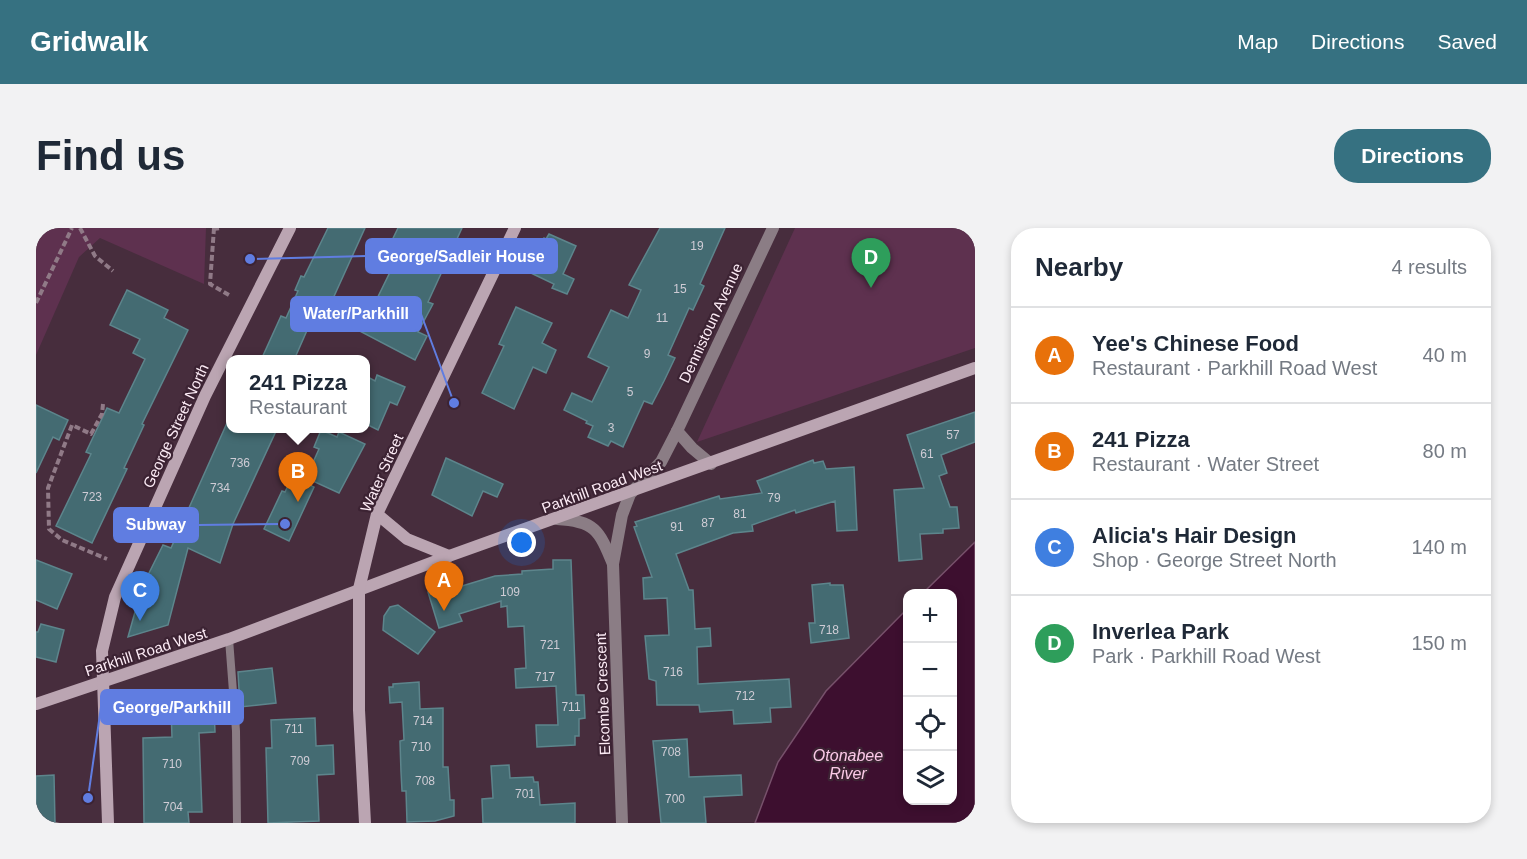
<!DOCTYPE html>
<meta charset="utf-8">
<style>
:root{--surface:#fff;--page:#f2f2f3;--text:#1f2937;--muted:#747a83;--line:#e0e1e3;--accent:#367181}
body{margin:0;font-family:Helvetica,sans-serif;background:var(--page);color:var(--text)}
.controls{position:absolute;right:18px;bottom:18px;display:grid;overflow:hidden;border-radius:12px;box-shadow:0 3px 9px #0003}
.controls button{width:54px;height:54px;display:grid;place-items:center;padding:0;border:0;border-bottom:2px solid var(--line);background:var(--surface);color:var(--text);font:30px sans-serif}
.you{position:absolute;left:486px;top:315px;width:21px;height:21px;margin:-15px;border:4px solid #fff;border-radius:50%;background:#1a73e8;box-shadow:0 0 0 9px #1a73e833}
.badge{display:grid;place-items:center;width:39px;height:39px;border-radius:50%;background:var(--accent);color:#fff;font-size:20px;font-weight:700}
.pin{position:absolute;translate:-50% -50px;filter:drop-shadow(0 2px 3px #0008)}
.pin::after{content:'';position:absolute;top:32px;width:21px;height:18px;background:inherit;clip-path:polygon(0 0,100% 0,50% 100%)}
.popup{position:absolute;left:190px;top:127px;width:144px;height:78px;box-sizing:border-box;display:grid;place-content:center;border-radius:12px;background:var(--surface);filter:drop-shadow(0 2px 4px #0005);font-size:20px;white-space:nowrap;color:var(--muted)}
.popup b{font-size:22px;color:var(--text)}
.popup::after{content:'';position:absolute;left:50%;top:100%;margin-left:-12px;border:12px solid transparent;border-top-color:var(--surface)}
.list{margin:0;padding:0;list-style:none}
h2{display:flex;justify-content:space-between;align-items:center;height:78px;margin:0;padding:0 24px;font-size:26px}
h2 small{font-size:20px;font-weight:400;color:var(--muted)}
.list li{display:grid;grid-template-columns:39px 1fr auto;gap:18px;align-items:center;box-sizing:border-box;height:96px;padding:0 24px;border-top:2px solid var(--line)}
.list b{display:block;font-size:22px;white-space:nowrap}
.list p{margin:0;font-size:20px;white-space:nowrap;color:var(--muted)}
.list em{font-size:20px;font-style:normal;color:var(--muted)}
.icon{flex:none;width:33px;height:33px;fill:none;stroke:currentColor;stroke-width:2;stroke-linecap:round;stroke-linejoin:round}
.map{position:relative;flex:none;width:939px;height:595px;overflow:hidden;border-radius:24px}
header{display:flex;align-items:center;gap:36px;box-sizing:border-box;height:84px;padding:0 30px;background:var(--accent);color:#fff}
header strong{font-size:28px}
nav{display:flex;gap:33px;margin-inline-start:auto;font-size:21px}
.intro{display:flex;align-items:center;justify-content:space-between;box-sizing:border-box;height:144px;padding:0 36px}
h1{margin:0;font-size:42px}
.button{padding:15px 27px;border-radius:24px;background:var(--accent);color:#fff;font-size:21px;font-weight:700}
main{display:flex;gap:36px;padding:0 36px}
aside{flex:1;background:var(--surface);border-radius:24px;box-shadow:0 3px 9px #0003}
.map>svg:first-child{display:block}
.green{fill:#5e314f}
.water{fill:#3d0f2f;stroke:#77516b;stroke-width:1.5}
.building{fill:#446b72;stroke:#5d858c;stroke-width:1.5}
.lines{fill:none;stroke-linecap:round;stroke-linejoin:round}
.path{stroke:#907a87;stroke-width:4;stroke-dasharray:6 3;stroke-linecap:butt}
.lane{stroke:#8b7d85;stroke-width:8}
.street{stroke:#8b7d85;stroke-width:12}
.secondary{stroke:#bba5b2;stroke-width:12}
.labels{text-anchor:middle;stroke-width:4.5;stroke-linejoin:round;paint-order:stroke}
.number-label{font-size:12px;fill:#cfccd5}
.street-label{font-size:15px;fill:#fdecf6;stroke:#3c2333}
.water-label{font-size:16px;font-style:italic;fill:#fbc9e7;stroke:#3c2333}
.leader{fill:none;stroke:#607de1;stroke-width:2}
.callout-dot{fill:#607de1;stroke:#3c2333;stroke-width:2}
.callout{fill:#607de1;stroke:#607de1;stroke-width:2}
.callout-label{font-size:16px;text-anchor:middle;font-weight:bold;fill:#fff}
</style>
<header>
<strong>Gridwalk</strong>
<nav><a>Map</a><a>Directions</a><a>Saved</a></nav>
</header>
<div class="intro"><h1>Find us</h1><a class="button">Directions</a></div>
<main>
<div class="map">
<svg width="939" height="595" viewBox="0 0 939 595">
<rect width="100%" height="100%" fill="#472d3d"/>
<!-- green -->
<g class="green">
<path d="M0 0H170L168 56 64 10 43 29 0 127Z"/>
<path d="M759 0H939V120L661 214Z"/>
</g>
<!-- water -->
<path class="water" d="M939 314V595H719L742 534 790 463 871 381 872 572H916V365H887Z"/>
<!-- building -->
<g class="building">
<path d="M292 0H329L290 86 280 82 258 132H225L245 88 250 90 262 63 259 62 265 48 268 49Z"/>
<path d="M362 0H426L392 74 397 76 382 104 391 108 379 132 314 98 321 84 332 89 355 42 344 37Z"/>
<path d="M624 0H689L664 56 668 58 657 82 653 80 632 127 639 130 628 153 616 176 608 173 587 219 575 213 572 218 552 209 557 198 550 195 551 193 528 182 536 165 556 174 573 139 552 129 575 82 592 90 605 62 593 57Z"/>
<path d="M513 6 540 18 527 46 538 51 531 66 516 60 518 56 495 45 508 10 510 11Z"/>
<path d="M91 62 132 82 128 90 152 102 106 196 108 197 88 240 91 241 56 315 20 298 55 226 50 224 71 180 83 185 109 131 97 125 104 111 74 97Z"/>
<path d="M480 79 516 95 506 115 520 122 510 145 497 139 478 181 446 165 468 118 463 116Z"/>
<path d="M341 147 369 159 361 177 354 174 342 202 330 196V148L339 153Z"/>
<path d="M0 177 32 192 23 212 17 209 0 245Z"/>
<path d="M939 184V214L905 227 911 245 903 248 914 279H921L923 300 907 301V305L884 306 886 331 863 333 858 262 888 260 871 207Z"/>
<path d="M195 186V201H241L197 296 184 335 152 320 132 397 92 409 106 359 127 317 135 320Z"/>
<path d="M285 202 301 209 303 204 329 216 303 265 270 250 283 221 278 219Z"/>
<path d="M410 230 467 256 461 269 447 263 436 288 396 267Z"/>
<path d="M777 232 778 235 787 233 790 241 818 239 821 302 801 303 799 273 760 285 759 282 716 297 717 303 697 305 640 326 653 362H657L659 401 674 400 675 418 661 419 662 456 753 451 755 479 734 480 735 494 698 496 697 482 664 484 663 477H621L620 453 613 451 609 408 633 407 631 370 608 371 607 350 616 349 598 299 601 298 599 294 683 268 684 271 726 265 721 253Z"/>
<path d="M256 249 278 259 253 313 228 301 246 263 249 264Z"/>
<path d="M0 332 36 346 21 381 0 372Z"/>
<path d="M517 332H535L540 467H548L549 490 543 491V508H539V517L501 519 500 497H522L520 458 480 460 479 441 490 440 488 398 472 399 471 378 465 379V373L423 386 426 393 403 400 392 364 415 357 416 361 459 348 486 346V343L517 341Z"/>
<path d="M794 355V357H807L813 410 775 415 773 395H779L776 357Z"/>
<path d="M362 377 399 404 382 426 347 402 348 388 354 379Z"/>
<path d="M5 396 28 402 20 434 0 429V404H2Z"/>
<path d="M236 440 240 475 204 479 202 444Z"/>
<path d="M383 454 384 481 407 480V539H412L414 572H418V588L399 593 371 594 370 563H366L365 544 364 513 368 512 366 474 354 475 353 459H357V456Z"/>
<path d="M178 480 179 504 163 505 166 584H152L153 595H108L107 510 136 509 135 482Z"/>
<path d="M279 490 280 518 297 517 298 546 281 547 283 593 232 595 230 520H236L235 492Z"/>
<path d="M651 511 653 549 705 547 706 567 668 569 670 595H625L617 513Z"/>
<path d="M473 537 474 550 497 549 498 554H502L504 577 539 575V595H447L446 571 457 570 455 538Z"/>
<path d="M18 547 19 595H0V548Z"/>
</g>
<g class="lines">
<!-- path -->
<g class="path">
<path d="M44 0 59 28 77 43"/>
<path d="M178 0 174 56 193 67"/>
<path d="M177 1 184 0"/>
<path d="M0 75 36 0"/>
<path d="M67 176 66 186 55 206 36 197 12 260 13 301 26 312 71 331"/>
</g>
<!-- lane -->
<path class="lane" d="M193 411 200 503 201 595"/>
<!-- street -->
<g class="street">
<path d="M641 203 656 220 675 236"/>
<path d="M521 291C559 293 563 302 577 336"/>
<path d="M586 595 577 336 586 287 594 266 625 234 641 203 737 0"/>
</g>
<!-- secondary -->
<g class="secondary">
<path d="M341 286 371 311 413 328"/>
<path d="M0 476 193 411 413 328 939 140"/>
<path d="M72 595 66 423 79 369 169 168 254 0"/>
<path d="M329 595 323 482V361L341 286 479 0"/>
</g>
</g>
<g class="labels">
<!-- number labels -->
<g class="number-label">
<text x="661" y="22">19</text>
<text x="644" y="65">15</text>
<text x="626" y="94">11</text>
<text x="611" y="130">9</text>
<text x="594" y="168">5</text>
<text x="575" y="204">3</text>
<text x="917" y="211">57</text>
<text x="891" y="230">61</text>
<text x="204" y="239">736</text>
<text x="184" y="264">734</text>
<text x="56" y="273">723</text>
<text x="738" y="274">79</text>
<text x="704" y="290">81</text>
<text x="672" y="299">87</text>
<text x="641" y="303">91</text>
<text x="474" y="368">109</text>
<text x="793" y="406">718</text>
<text x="514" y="421">721</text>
<text x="637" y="448">716</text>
<text x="509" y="453">717</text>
<text x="709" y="472">712</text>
<text x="535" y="483">711</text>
<text x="387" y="497">714</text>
<text x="258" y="505">711</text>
<text x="385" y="523">710</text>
<text x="635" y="528">708</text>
<text x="264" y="537">709</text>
<text x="136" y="540">710</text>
<text x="389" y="557">708</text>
<text x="489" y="570">701</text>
<text x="639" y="575">700</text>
<text x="137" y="583">704</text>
</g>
<!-- street labels -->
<g class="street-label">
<text transform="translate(675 95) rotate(-65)" y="5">Dennistoun Avenue</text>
<text transform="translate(140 198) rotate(-65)" y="5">George Street North</text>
<text transform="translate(346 245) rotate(-66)" y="5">Water Street</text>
<text transform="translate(566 259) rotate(-20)" y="5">Parkhill Road West</text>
<text transform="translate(110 424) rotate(-18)" y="5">Parkhill Road West</text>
<text transform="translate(567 466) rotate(-92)" y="5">Elcombe Crescent</text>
</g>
<!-- water labels -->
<g class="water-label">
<text x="812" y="533">Otonabee<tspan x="812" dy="18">River</tspan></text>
</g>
</g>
<!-- callouts -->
<path class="leader" d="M214 31L330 28M418 175L385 86M249 296L162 297M52 570L65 479"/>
<g class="callout-dot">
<circle cx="214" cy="31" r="6"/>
<circle cx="418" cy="175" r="6"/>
<circle cx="249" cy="296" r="6"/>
<circle cx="52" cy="570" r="6"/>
</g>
<g class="callout">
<rect x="330" y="11" width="191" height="34" rx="6"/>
<rect x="255" y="69" width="130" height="34" rx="6"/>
<rect x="78" y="280" width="84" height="34" rx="6"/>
<rect x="65" y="462" width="142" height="34" rx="6"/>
</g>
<g class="callout-label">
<text x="425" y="34">George/Sadleir House</text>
<text x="320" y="91">Water/Parkhill</text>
<text x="120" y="302">Subway</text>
<text x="136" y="485">George/Parkhill</text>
</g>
</svg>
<div class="controls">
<button>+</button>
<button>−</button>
<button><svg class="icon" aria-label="locate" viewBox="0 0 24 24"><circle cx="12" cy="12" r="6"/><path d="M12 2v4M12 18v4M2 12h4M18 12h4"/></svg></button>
<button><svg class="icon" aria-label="layers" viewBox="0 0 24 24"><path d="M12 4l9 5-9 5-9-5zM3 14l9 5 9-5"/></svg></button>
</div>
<div class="you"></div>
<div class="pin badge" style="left:408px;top:383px;background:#e8710a">A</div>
<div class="pin badge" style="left:262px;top:274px;background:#e8710a">B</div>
<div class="popup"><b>241 Pizza</b>Restaurant</div>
<div class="pin badge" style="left:104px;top:393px;background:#3f7fe0">C</div>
<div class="pin badge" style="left:835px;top:60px;background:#2e9e5b">D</div>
</div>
<aside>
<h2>Nearby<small>4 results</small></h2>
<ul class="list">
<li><span class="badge" style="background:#e8710a">A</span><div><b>Yee's Chinese Food</b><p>Restaurant · Parkhill Road West</p></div><em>40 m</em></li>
<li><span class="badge" style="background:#e8710a">B</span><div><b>241 Pizza</b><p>Restaurant · Water Street</p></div><em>80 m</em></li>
<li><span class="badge" style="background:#3f7fe0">C</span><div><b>Alicia's Hair Design</b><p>Shop · George Street North</p></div><em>140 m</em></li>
<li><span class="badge" style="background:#2e9e5b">D</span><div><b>Inverlea Park</b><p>Park · Parkhill Road West</p></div><em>150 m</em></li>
</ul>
</aside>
</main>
